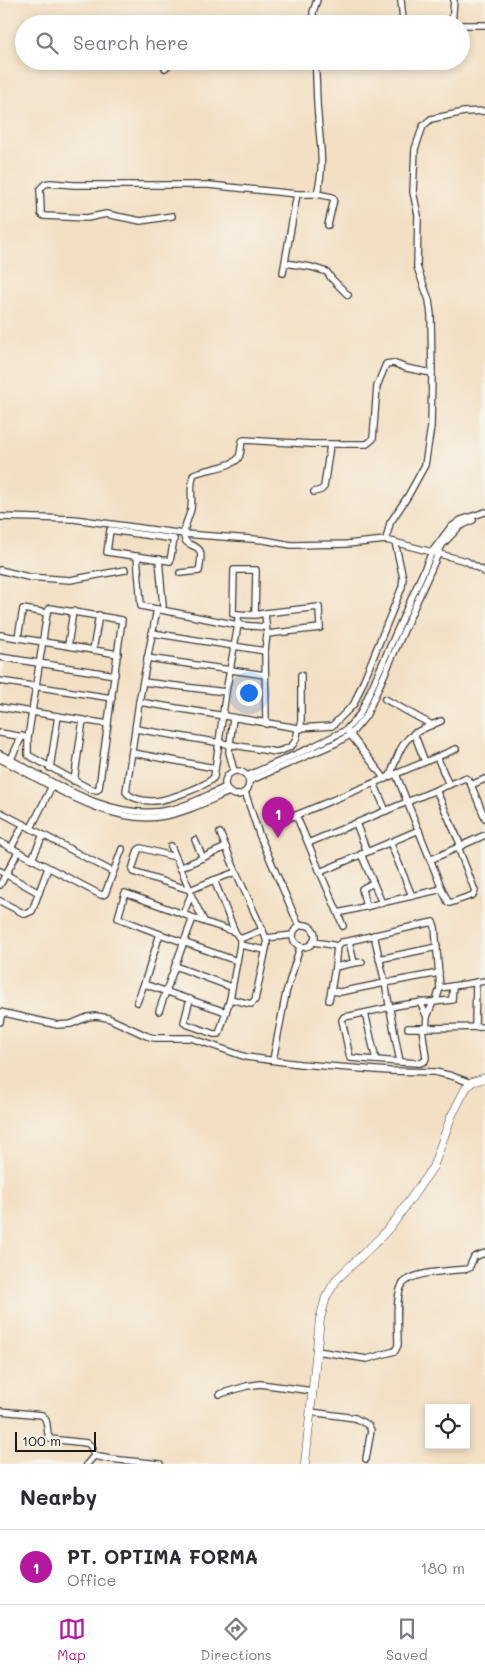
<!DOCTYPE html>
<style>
:root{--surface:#fff;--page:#f2f2f3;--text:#2b2b33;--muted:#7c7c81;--line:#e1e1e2;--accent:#b5179e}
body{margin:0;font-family:Mali,sans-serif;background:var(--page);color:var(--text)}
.controls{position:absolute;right:15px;bottom:15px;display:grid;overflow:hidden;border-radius:0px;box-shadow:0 2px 8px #0003}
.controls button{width:45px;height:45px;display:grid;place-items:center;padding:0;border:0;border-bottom:1px solid var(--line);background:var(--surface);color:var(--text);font:25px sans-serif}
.scale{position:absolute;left:15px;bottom:12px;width:81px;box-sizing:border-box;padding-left:5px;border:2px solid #1c1c1c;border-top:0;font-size:14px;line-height:18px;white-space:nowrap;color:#1c1c1c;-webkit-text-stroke:4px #f7f3e8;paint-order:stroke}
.you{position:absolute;left:248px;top:692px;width:18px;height:18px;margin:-12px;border:4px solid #fff;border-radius:50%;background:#1a73e8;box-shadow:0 0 0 8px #1a73e833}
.badge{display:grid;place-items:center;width:32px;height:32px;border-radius:50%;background:var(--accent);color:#fff;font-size:16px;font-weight:700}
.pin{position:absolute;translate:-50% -41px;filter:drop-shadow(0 1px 2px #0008)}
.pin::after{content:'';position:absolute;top:26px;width:18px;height:15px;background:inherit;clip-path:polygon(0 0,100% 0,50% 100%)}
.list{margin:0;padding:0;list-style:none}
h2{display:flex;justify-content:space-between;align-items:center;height:65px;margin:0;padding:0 20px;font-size:21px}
h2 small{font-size:16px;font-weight:400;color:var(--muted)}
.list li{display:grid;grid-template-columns:32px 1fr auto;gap:15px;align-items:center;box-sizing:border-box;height:75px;padding:0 20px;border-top:1px solid var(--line)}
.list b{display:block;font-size:19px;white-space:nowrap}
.list p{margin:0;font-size:16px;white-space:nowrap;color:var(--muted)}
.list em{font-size:16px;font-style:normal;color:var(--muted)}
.icon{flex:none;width:28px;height:28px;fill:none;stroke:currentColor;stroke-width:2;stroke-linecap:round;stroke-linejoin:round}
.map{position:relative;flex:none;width:485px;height:1464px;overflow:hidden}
.search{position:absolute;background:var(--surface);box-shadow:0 2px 8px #0003;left:15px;right:15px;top:15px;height:55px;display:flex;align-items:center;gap:12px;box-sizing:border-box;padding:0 18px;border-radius:28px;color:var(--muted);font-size:19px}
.sheet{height:140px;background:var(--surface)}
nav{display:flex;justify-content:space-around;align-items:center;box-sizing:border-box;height:70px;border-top:1px solid var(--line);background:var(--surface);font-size:14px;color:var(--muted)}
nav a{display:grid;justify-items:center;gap:2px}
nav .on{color:var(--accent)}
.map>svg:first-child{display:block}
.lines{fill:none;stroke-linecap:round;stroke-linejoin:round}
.street-casing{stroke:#3c3935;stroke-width:8}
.secondary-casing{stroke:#3c3935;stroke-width:9}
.street{stroke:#fff;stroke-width:5.5}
.secondary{stroke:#fff;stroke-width:8}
</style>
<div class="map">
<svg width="485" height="1464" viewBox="0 0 485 1464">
<rect width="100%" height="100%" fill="#f7f3e8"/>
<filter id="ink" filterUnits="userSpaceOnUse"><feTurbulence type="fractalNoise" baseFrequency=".02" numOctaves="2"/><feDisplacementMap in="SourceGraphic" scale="10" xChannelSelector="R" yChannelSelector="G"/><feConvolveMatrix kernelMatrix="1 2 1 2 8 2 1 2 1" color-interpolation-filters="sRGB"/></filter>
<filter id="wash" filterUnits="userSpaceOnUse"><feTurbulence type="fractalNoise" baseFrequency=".0096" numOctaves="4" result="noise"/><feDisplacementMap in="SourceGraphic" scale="20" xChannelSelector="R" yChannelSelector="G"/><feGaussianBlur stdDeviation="1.12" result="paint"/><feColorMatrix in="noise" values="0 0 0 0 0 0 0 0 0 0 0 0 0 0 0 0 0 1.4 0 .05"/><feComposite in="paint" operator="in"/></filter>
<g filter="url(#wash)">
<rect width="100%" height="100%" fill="#f3dfc3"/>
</g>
<g filter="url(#ink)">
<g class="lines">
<defs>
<g id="street">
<path d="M401 0 403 20"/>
<path d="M313 24V12L317 0"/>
<path d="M402 24 403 20 422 24"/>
<path d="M452 24 454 0"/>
<path d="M461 25H485"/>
<path d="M165 68 173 61"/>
<path d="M317 194 332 197 334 199 328 225"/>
<path d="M172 216 141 221 106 214 87 218 44 216 41 214V211L40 189 45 184 50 183 74 185H209L297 194"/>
<path d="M285 263 311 267 327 272 331 278 348 295"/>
<path d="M283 273 297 194H317C325 163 320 146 318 116 316 98 317 80 315 61"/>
<path d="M314 492 321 490 324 487 330 445"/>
<path d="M0 517 74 519 184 534 264 540 291 545 347 544 386 540 466 561 485 572"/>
<path d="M110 530 174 539 170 561 107 552Z"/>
<path d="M386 540 390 523 408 496 425 465 431 427 432 373 431 315 429 300 417 267 418 215 413 192 415 149 423 126 431 119 464 112 485 111"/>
<path d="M137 556 141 606 238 625 266 627"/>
<path d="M159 559 163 606"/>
<path d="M0 570 28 577 70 580 125 570"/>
<path d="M180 573 199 571C200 566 202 556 200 551 197 545 188 546 185 540 181 531 189 518 191 509 193 498 189 483 194 474 204 469 235 467 239 457 241 453 241 446 242 441L244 440 311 444H367L373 439 377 386 386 364 393 363 406 368 432 373"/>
<path d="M50 608 122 620 99 788 97 790 90 789 28 755V738L47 613Z"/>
<path d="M157 609 139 702 126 792C130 798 143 801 151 801 164 802 207 786 214 777L226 692 238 625V614"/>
<path d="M255 615 256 570H234L233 614 255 615 265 613"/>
<path d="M152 633 265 651"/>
<path d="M0 635 118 654"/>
<path d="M18 637 23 609 47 613"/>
<path d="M68 646 73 611"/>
<path d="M93 650 99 615"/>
<path d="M0 657 115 675"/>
<path d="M147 658 265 675"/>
<path d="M0 681 112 698"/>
<path d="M143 682 226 692"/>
<path d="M385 699 432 725"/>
<path d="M139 702 298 728 332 726 354 704 402 587 403 578 395 542"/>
<path d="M0 707 108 724"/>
<path d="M233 718 229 752 234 771"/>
<path d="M266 724 265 651 267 634 265 613 319 607 320 628 267 634"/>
<path d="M136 729 276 752C292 748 297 745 298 728"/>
<path d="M301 729V675"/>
<path d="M0 733 24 737"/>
<path d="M349 733 385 779"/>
<path d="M414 733 425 762"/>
<path d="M133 753 215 768"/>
<path d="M0 754C49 779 110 823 169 810 189 806 207 795 226 787"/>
<path d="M437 757 449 785"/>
<path d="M0 759C47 782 110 827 164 816 187 812 208 801 229 792"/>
<path d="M10 761 22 736"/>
<path d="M50 768 58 716"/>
<circle cx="237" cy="783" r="12"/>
<path d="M396 774 442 889 448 902 450 903 473 895 475 891 458 847"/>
<path d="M247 776 310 748 346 730 360 714 432 552 450 528 461 520 485 512"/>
<path d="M390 776C404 738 403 737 441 721"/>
<path d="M74 781 83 720"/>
<path d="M249 781 336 743 350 735 366 716 442 545 459 527 473 520"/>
<path d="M374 783 386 811"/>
<path d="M471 785 485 779"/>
<path d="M436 790 461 846"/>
<path d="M245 792 259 834 299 926"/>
<path d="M0 812 113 872"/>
<path d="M296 815 308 843"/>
<path d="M282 821 456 749"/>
<path d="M356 823 367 852"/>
<path d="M31 828 52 786"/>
<path d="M419 830 320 872 338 913 442 889"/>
<path d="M220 833 236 872 266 938 293 935"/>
<path d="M195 840 203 858"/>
<path d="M0 842 101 895 105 894 122 849"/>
<path d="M390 842 412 896"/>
<path d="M171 846 190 890"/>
<path d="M11 848 24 824"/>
<path d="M361 854 382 903"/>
<path d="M175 857 141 848 138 850 132 870 133 872 190 890"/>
<path d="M32 859 43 835"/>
<path d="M430 860 485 835"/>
<path d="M180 868 226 847"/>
<path d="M0 871 39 893"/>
<path d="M320 872 308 843 465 778 469 780 485 818"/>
<path d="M0 885 18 852"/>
<path d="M191 895 183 914 193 918"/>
<path d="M0 901 25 914 32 911 48 868"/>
<path d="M366 907 362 889 373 883"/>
<path d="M338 913 343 926"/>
<path d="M204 921 191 895 190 890 214 880"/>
<circle cx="304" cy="936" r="11"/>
<path d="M235 932 214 880 236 872"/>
<path d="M160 934 118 918 125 893 183 914"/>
<path d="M313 942 327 944 337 946 342 942 349 941"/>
<path d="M240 945 265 950"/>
<path d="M337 946 335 967 331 991 340 992 385 983 374 935"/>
<path d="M379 959 437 947"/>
<path d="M362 962 354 963 349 941 433 922 435 927 440 988 436 1001"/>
<path d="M175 966 193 918 235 932 240 939"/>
<path d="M335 967 354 963"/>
<path d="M440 988 485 981"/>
<path d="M190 999 184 1022 186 1024 214 1034H219L230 999 240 945V939L263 930"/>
<path d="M230 999 251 1004 255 1000 267 944 266 938"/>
<path d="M329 1000 331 991"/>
<path d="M137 1002 144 984"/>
<path d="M420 1002 427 1017"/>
<path d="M433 1002C403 1002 373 1012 344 1017L342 1020 350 1058 400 1062 385 983 439 973"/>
<path d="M159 1011 175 966 231 987"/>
<path d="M0 1012 58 1025 71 1024 88 1017 96 1016 108 1018 147 1036 154 1038H191L246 1057 300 1064 389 1071 435 1072 452 1076 471 1083"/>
<path d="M226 1012 144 984 160 934 237 961"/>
<path d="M365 1013 376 1060"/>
<path d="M0 1022 2 1013"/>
<path d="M475 1026 476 982"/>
<path d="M408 1028H426L427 1017 433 1002 452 1000 453 986"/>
<path d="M426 1028 485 1027"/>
<path d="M273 1060 286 993 300 947"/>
<path d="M400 1062 420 1063 425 1061 426 1058 422 1028"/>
<path d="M317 1351 367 1359 395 1351 398 1345C398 1329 395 1301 401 1287 407 1271 452 1271 467 1269L469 1268 474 1257 485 1253"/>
<path d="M220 1394 247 1386 260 1384 313 1391"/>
<path d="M0 1411 42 1415C50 1421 45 1431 50 1439L87 1443 91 1446 94 1456"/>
<path d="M311 1412 355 1418 368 1425 371 1430 366 1459"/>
<path d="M87 1464 94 1456 110 1459 160 1464"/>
</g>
<path id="secondary" d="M305 1464 320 1319 326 1297 337 1279 380 1238 395 1221 433 1167 451 1117 466 1088 472 1082 485 1078"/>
</defs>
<!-- street casing -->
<use href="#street" class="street-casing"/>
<!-- secondary casing -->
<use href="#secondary" class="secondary-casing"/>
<!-- street -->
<use href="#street" class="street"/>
<!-- secondary -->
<use href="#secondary" class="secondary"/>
</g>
</g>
</svg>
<div class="controls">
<button><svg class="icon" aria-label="locate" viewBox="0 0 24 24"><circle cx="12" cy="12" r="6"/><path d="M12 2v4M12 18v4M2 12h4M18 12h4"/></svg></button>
</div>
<div class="scale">100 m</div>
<div class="you"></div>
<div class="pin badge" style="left:278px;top:838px">1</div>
<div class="search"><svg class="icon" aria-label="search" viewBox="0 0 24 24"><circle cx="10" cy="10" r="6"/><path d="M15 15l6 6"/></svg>Search here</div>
</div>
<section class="sheet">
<h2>Nearby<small></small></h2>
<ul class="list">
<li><span class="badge">1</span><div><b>PT. OPTIMA FORMA</b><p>Office</p></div><em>180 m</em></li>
</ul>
</section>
<nav>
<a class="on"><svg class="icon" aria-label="map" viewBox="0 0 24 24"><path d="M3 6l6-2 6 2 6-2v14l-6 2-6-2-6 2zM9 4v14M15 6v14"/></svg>Map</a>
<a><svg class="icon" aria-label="directions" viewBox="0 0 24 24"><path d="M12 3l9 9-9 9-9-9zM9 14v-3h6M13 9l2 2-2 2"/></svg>Directions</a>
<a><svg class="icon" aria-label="saved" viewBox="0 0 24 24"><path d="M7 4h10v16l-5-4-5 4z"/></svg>Saved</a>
</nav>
